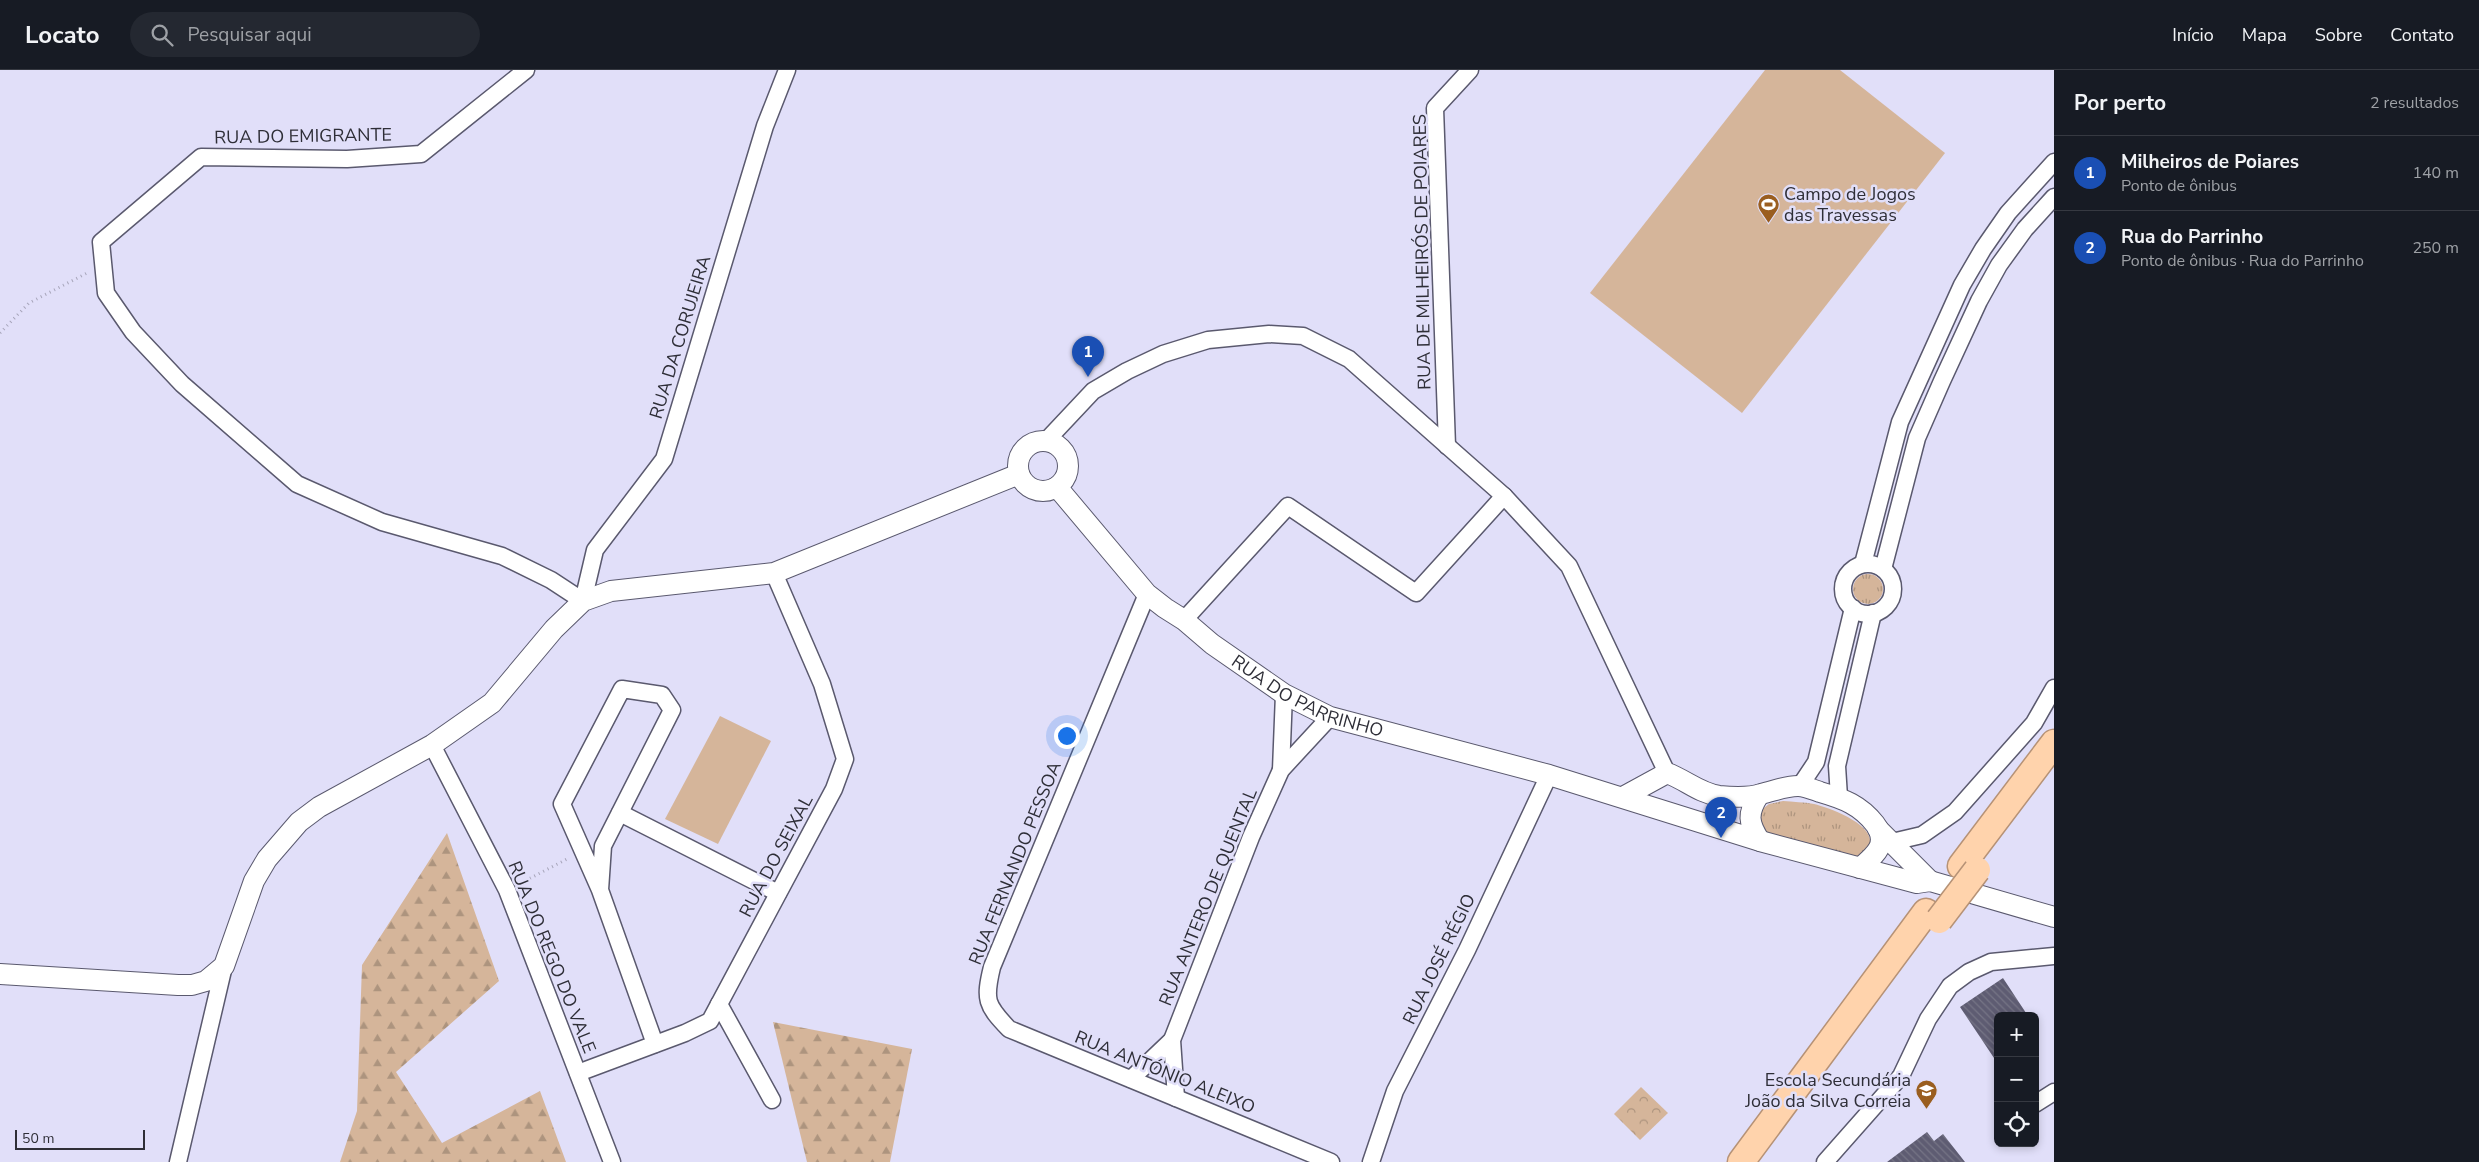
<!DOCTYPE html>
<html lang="pt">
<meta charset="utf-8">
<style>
:root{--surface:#171b24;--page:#242831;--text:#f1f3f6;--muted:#9ea1a6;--line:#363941;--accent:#9a5e20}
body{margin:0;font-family:"Nunito Sans",sans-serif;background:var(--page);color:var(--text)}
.controls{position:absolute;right:15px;bottom:15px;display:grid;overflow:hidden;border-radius:8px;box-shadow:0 2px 8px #0003}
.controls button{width:45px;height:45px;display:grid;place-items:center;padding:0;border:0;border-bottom:1px solid var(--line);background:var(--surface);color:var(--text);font:25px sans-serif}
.scale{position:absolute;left:15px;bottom:12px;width:130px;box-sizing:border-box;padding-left:5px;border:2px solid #2e2e37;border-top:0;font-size:14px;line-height:18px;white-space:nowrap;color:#2e2e37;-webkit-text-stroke:4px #e1dff9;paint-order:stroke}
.you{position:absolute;left:1066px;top:665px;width:18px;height:18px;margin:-12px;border:4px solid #fff;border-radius:50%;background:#1a73e8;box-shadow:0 0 0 8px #1a73e833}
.badge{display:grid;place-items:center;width:32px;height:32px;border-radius:50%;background:var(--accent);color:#fff;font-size:16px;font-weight:700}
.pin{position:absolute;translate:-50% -41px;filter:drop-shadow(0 1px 2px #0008)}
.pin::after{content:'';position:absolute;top:26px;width:18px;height:15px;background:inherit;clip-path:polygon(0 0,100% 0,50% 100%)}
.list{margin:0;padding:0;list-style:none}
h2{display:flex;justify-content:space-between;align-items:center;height:65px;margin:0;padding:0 20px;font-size:21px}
h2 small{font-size:16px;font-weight:400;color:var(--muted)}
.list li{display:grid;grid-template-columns:32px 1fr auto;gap:15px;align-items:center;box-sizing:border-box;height:75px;padding:0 20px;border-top:1px solid var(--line)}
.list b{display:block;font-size:19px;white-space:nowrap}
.list p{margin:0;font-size:16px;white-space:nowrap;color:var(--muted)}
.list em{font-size:16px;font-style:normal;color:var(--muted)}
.icon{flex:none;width:28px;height:28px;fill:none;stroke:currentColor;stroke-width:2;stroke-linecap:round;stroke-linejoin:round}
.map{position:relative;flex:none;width:2054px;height:1092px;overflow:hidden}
header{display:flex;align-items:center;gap:30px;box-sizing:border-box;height:70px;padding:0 25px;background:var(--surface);border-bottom:1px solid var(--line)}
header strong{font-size:24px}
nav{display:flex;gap:28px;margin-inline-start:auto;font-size:18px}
.search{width:350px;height:45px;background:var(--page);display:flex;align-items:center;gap:12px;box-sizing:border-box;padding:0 18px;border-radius:28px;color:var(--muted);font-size:19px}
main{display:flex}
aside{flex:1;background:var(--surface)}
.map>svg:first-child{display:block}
.grass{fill:url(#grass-tufts)}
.forest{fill:url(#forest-firs)}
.park{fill:url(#park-crowns)}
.garden{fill:#d5b59a}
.building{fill:url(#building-back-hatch)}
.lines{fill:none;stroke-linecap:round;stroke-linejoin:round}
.minor-casing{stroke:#5a596e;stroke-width:19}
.tertiary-casing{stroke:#5a596e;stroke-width:22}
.trunk-casing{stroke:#b69276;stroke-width:29}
.path{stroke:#a7a5ba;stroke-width:3;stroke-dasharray:1 4;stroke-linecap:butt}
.minor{stroke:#fff;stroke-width:16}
.tertiary{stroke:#fff;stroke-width:20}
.trunk{stroke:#ffd3ac;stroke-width:26}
.trunk-bridge-casing{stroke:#b69276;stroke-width:29;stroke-linecap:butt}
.trunk-bridge{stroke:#ffd3ac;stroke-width:26}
.labels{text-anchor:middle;stroke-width:5;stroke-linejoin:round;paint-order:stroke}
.street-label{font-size:18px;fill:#2e2e37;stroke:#e1dff9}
.poi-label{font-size:18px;fill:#2e2e37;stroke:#e1dff9;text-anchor:start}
</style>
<header>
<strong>Locato</strong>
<div class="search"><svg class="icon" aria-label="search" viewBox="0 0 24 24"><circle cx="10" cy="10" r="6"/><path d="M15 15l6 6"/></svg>Pesquisar aqui</div>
<nav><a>Início</a><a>Mapa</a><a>Sobre</a><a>Contato</a></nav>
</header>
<main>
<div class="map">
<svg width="2054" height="1092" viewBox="0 0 2054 1092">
<defs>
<pattern id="grass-tufts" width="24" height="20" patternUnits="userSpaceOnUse" patternTransform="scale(1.25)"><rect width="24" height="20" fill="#d5b59a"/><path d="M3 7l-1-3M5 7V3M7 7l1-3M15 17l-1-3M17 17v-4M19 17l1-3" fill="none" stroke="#ad947e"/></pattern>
<pattern id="forest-firs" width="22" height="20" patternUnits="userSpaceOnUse" patternTransform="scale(1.25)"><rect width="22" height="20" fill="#d5b59a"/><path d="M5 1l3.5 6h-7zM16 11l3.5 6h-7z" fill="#ad947e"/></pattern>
<pattern id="park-crowns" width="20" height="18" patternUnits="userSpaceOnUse" patternTransform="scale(1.25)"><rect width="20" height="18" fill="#d5b59a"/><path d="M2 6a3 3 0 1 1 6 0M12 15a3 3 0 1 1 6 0" fill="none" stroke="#ad947e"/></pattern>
<pattern id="building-back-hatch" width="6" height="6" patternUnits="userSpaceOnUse" patternTransform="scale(1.25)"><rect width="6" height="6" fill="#5e5c72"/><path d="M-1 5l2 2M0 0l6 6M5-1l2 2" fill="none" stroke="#767586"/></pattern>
</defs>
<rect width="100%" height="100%" fill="#e1dff9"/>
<!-- grass -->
<g class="grass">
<circle cx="1868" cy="519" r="15"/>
<path d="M1783 731C1793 732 1804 732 1814 734 1830 738 1874 754 1870 774 1868 785 1860 786 1850 787L1768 765 1758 751 1760 741 1769 734Z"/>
</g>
<!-- forest -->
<g class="forest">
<path d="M447 763 499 911 396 1002 442 1073 540 1021 566 1092H340L357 1041 362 895Z"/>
<path d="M773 952 912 979 890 1092H807Z"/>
</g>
<!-- park -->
<path class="park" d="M1641 1017 1668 1043 1640 1070 1614 1044Z"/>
<!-- garden -->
<g class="garden">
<path d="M1765 0H1840L1945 83 1742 343 1590 223Z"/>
<path d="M720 646 771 671 718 774 665 749Z"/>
</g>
<!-- building -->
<g class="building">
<path d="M2003 908 2028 946H1998V994L1960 937Z"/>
<path d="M1927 1062 1934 1071 1943 1064 1965 1092H1887Z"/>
</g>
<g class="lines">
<defs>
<g id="minor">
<path d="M526 0 421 84 347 89 201 87 101 172 106 223 133 262 182 314 297 414 382 452 502 486 551 510 583 531 595 480 664 389 765 56 787 0"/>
<path d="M1046 371 1093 321 1127 301 1163 284 1208 270 1269 264 1303 266 1349 289 1504 426 1569 496 1667 703"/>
<path d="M1447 376 1435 38 1470 0"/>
<path d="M1863 494 1900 352 1962 215 1983 179 2008 143 2054 92"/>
<circle cx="1868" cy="519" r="25"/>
<path d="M1883 499 1917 368 1942 311 1979 231 1999 195 2025 159 2054 127"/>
<path d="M1147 524 992 897C984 930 986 935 1009 959L1331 1092"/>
<path d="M1184 550 1288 436 1416 523 1504 426"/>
<path d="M432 675 507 820 612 1092"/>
<path d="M1281 700 1284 624"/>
<path d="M1800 716 1816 692 1853 538"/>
<path d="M1839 727 1837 696 1873 543"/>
<path d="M620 743 778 823"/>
<path d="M1892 772 1922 765 1955 742 2034 653 2054 618"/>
<path d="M600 820 562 734 622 619 662 625 672 640 603 776 600 820 655 974"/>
<path d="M719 934 772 1030"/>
<path d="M578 1003 685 963 710 951 834 719 845 689 822 614 774 503"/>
<path d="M1131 1009 1172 970"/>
<path d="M1176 1028 1172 970 1251 767 1281 700 1330 647"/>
<path d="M2035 1034 2054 1022"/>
<path d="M178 1092 224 896"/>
<path d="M1371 1092 1395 1021 1467 880 1549 705"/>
<path d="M1825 1092 1901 1006 1928 949 1950 916 1969 902 1991 892 2054 886"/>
</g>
<g id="tertiary">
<circle cx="1043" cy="396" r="25"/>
<path id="s1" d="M1057 417 1147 524 1165 538 1184 550 1212 574 1284 624 1330 647 1549 705 1760 771 1917 813 1930 811 2054 847"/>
<path d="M1759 725C1747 743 1748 753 1760 771"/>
<path d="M1623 727 1667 703C1686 710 1699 723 1719 726 1731 727 1750 728 1761 724 1774 721 1785 716 1798 716 1805 716 1814 720 1820 722 1844 729 1860 735 1875 754 1890 774 1874 786 1860 798"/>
<path d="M1878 759 1930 811"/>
<path d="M0 904 178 915H192L206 911 224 896 254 811 267 789 299 752 319 737 432 675 492 633 554 559 583 531 611 521 774 503 1019 404"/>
</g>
<g id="trunk">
<path d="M1961 796 2054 673"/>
<path d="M1741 1092 1926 842"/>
</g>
</defs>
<!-- minor casing -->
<use href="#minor" class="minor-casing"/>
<!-- tertiary casing -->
<use href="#tertiary" class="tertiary-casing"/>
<!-- trunk casing -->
<use href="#trunk" class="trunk-casing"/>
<!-- path -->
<g class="path">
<path d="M0 263 29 233 89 202"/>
<path d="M521 813 569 788"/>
</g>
<!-- minor -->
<use href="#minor" class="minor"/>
<!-- tertiary -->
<use href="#tertiary" class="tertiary"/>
<!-- trunk -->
<use href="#trunk" class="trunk"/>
<defs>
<path id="trunk-bridge" d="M1939 850 1977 800"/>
</defs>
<!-- trunk-bridge casing -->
<use href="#trunk-bridge" class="trunk-bridge-casing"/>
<!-- trunk-bridge -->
<use href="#trunk-bridge" class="trunk-bridge"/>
</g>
<!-- icons -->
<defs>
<symbol id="stadium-pin" viewBox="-11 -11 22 30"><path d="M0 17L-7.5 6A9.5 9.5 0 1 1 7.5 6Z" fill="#9a5e20" stroke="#e1dff9"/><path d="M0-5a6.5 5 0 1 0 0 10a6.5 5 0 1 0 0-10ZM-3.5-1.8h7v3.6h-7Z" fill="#fff"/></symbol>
<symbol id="school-pin" viewBox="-11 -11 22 30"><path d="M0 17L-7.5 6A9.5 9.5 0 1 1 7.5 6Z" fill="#9a5e20" stroke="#e1dff9"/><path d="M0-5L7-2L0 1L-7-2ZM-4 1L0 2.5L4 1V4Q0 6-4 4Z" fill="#fff"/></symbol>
</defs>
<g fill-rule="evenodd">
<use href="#stadium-pin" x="1756" y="122" width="25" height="34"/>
<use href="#school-pin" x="1914" y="1008" width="25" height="34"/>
</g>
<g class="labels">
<!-- street labels -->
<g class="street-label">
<text transform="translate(303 66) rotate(-1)" y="6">RUA DO EMIGRANTE</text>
<text transform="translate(1422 182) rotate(-91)" y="6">RUA DE MILHEIRÓS DE POIARES</text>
<text transform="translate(680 267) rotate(-73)" y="6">RUA DA CORUJEIRA</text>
<text dy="6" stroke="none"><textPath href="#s1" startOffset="332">RUA DO PARRINHO</textPath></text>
<text transform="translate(776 786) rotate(-62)" y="6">RUA DO SEIXAL</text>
<text transform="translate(1015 793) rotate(-68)" y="6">RUA FERNANDO PESSOA</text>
<text transform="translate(1208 827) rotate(-68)" y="6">RUA ANTERO DE QUENTAL</text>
<text transform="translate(552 887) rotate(68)" y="6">RUA DO REGO DO VALE</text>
<text transform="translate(1439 889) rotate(-64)" y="6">RUA JOSÉ RÉGIO</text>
<text transform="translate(1165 1002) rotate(22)" y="6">RUA ANTÓNIO ALEIXO</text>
</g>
<!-- poi labels -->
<g class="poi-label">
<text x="1784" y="130">Campo de Jogos<tspan x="1784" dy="21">das Travessas</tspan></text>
<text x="1911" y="1016" text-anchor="end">Escola Secundária<tspan x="1911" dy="21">João da Silva Correia</tspan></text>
</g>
</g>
</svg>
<div class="controls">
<button>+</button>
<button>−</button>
<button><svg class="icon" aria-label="locate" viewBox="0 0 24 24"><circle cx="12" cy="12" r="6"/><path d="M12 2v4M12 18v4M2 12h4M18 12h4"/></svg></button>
</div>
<div class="scale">50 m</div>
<div class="you"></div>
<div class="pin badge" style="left:1088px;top:307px;background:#1a4fb4">1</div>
<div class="pin badge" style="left:1721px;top:768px;background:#1a4fb4">2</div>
</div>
<aside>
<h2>Por perto<small>2 resultados</small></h2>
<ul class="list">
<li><span class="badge" style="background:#1a4fb4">1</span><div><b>Milheiros de Poiares</b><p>Ponto de ônibus</p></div><em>140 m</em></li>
<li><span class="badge" style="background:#1a4fb4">2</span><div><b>Rua do Parrinho</b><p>Ponto de ônibus · Rua do Parrinho</p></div><em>250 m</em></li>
</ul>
</aside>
</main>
